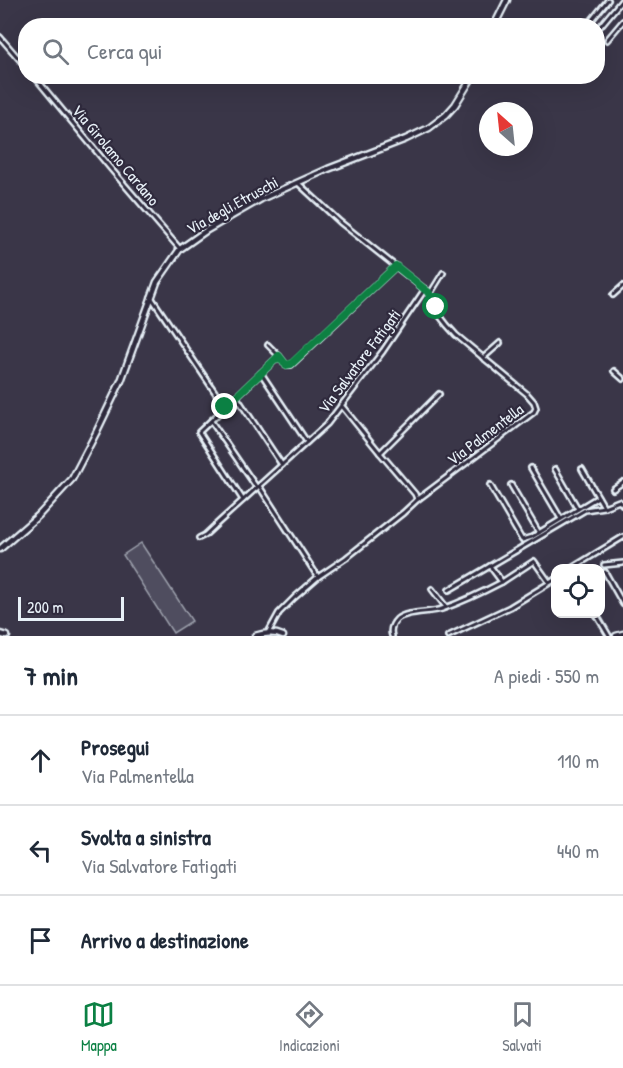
<!DOCTYPE html>
<html lang="it">
<meta charset="utf-8">
<style>
:root{--surface:#fff;--page:#f6f6f7;--text:#1f2937;--muted:#747a83;--line:#e0e1e3;--accent:#0b8043}
body{margin:0;font-family:"Patrick Hand",sans-serif;background:var(--page);color:var(--text)}
.controls{position:absolute;right:18px;bottom:18px;display:grid;overflow:hidden;border-radius:12px;box-shadow:0 6px 24px #0002}
.controls button{width:54px;height:54px;display:grid;place-items:center;padding:0;border:0;border-bottom:2px solid var(--line);background:var(--surface);color:var(--text);font:30px sans-serif}
.compass{position:absolute;left:479px;top:102px;width:54px;height:54px;border-radius:50%;background:var(--surface);box-shadow:0 6px 24px #0002;rotate:333deg}
.scale{position:absolute;left:18px;bottom:15px;width:106px;box-sizing:border-box;padding-left:6px;border:3px solid #e8f1f8;border-top:0;font-size:16px;line-height:21px;white-space:nowrap;color:#e8f1f8;-webkit-text-stroke:4px #2f2a3d;paint-order:stroke}
.stop{position:absolute;width:18px;height:18px;margin:-14px;border:4px solid #0b8043;border-radius:50%;background:#fff}
.stop.end{background:#0b8043;border-color:#fff;box-shadow:0 2px 6px #0008}
.list{margin:0;padding:0;list-style:none}
h2{display:flex;justify-content:space-between;align-items:center;height:78px;margin:0;padding:0 24px;font-size:26px}
h2 small{font-size:20px;font-weight:400;color:var(--muted)}
.list li{display:grid;grid-template-columns:39px 1fr auto;gap:18px;align-items:center;box-sizing:border-box;height:90px;padding:0 24px;border-top:2px solid var(--line)}
.list b{display:block;font-size:22px;white-space:nowrap}
.list p{margin:0;font-size:20px;white-space:nowrap;color:var(--muted)}
.list em{font-size:20px;font-style:normal;color:var(--muted)}
.icon{flex:none;width:33px;height:33px;fill:none;stroke:currentColor;stroke-width:2;stroke-linecap:round;stroke-linejoin:round}
.map{position:relative;flex:none;width:623px;height:636px;overflow:hidden}
.search{position:absolute;background:var(--surface);box-shadow:0 6px 24px #0002;left:18px;right:18px;top:18px;height:66px;display:flex;align-items:center;gap:15px;box-sizing:border-box;padding:0 21px;border-radius:24px;color:var(--muted);font-size:22px}
.sheet{height:348px;background:var(--surface)}
nav{display:flex;justify-content:space-around;align-items:center;box-sizing:border-box;height:84px;border-top:2px solid var(--line);background:var(--surface);font-size:16px;color:var(--muted)}
nav a{display:grid;justify-items:center;gap:3px}
nav .on{color:var(--accent)}
.map>svg:first-child{display:block}
.green{fill:#504e5f;stroke:#9ca0ac;stroke-width:1.5}
.lines{fill:none;stroke-linecap:round;stroke-linejoin:round}
.street-casing{stroke:#e8f1f8;stroke-width:8}
.secondary-casing{stroke:#e8f1f8;stroke-width:9}
.street{stroke:#2f2a3d;stroke-width:3}
.secondary{stroke:#2f2a3d;stroke-width:4.5}
.route{stroke:#0b8043;stroke-width:8}
.labels{text-anchor:middle;stroke-width:4.5;stroke-linejoin:round;paint-order:stroke}
.street-label{font-size:16px;fill:#e8f1f8;stroke:#2f2a3d}
</style>
<div class="map">
<svg width="623" height="636" viewBox="0 0 623 636">
<rect width="100%" height="100%" fill="#3a3648"/>
<filter id="ink" filterUnits="userSpaceOnUse"><feTurbulence type="fractalNoise" baseFrequency=".0167" numOctaves="2"/><feDisplacementMap in="SourceGraphic" scale="12" xChannelSelector="R" yChannelSelector="G"/><feConvolveMatrix kernelMatrix="1 2 1 2 8 2 1 2 1" color-interpolation-filters="sRGB"/></filter>
<g filter="url(#ink)">
<!-- green -->
<path class="green" d="M141 543 192 621 173 633 123 555Z"/>
<g class="lines">
<defs>
<g id="street">
<path d="M587 26 608 0"/>
<path d="M598 29 622 0"/>
<path d="M0 37 26 67"/>
<path d="M607 40 623 21"/>
<path d="M34 76 111 169 180 249"/>
<path d="M430 294 443 273"/>
<path d="M613 295 623 286"/>
<path d="M151 297 225 407"/>
<path d="M268 345 279 356"/>
<path d="M483 358 500 343"/>
<path d="M614 371 623 379"/>
<path d="M261 373 307 442"/>
<path d="M236 396 282 465"/>
<path d="M341 405 380 453 415 494 417 499"/>
<path d="M211 421 257 488"/>
<path d="M380 453 439 394"/>
<path d="M531 468 561 519"/>
<path d="M555 469 578 509"/>
<path d="M582 469 604 507 619 501 623 505"/>
<path d="M490 485 522 540 532 537 598 497"/>
<path d="M511 485 539 533"/>
<path d="M259 486 318 577"/>
<path d="M613 489 623 482"/>
<path d="M243 500 199 432 279 356 286 365H291L396 266"/>
<path d="M199 538 205 535 220 521 327 424 383 351 425 289"/>
<path d="M604 565 623 563"/>
<path d="M572 568 623 537"/>
<path d="M605 572 623 604"/>
<path d="M502 582 534 561 549 582"/>
<path d="M432 589 446 607"/>
<path d="M449 590 490 566"/>
<path d="M596 614 609 636"/>
<path d="M268 633 279 613 294 598 318 577 346 558 403 513 417 500 534 412 536 408 534 402 527 394 456 335 447 325 440 316 428 292 340 222 298 183"/>
<path d="M392 636C390 630 392 624 397 619 407 611 430 613 442 609 462 602 483 592 502 582L490 566 585 510 604 507"/>
<path d="M448 636 510 607 556 579"/>
</g>
<g id="secondary">
<path d="M494 26 507 0"/>
<path d="M0 549 39 515 72 479 96 433 121 381 157 282 180 249 207 230 261 199 328 169 406 139 429 128 446 115 455 105 473 76"/>
<path d="M0 634 7 636"/>
<path d="M255 636C264 633 274 632 283 636"/>
<path d="M616 636 623 634"/>
</g>
</defs>
<!-- street casing -->
<use href="#street" class="street-casing"/>
<!-- secondary casing -->
<use href="#secondary" class="secondary-casing"/>
<!-- street -->
<use href="#street" class="street"/>
<!-- secondary -->
<use href="#secondary" class="secondary"/>
</g>
</g>
<g class="lines" filter="url(#ink)">
<!-- route -->
<path class="route" d="M225 407 279 356 286 365 291 364 396 266 428 292 436 307"/>
</g>
<g class="labels">
<!-- street labels -->
<g class="street-label">
<text transform="translate(116 155) rotate(50)" y="6">Via Girolamo Cardano</text>
<text transform="translate(232 205) rotate(-29)" y="6">Via degli Etruschi</text>
<text transform="translate(359 361) rotate(-53)" y="6">Via Salvatore Fatigati</text>
<text transform="translate(485 434) rotate(-37)" y="6">Via Palmentella</text>
</g>
</g>
</svg>
<div class="controls">
<button><svg class="icon" aria-label="locate" viewBox="0 0 24 24"><circle cx="12" cy="12" r="6"/><path d="M12 2v4M12 18v4M2 12h4M18 12h4"/></svg></button>
</div>
<svg class="compass" viewBox="-18 -18 36 36"><path d="M0-13l5 13h-10z" fill="#e53935"/><path d="M0 13l5-13h-10z" fill="#747a83"/></svg>
<div class="scale">200 m</div>
<div class="stop" style="left:436px;top:307px"></div>
<div class="stop end" style="left:225px;top:407px"></div>
<div class="search"><svg class="icon" aria-label="search" viewBox="0 0 24 24"><circle cx="10" cy="10" r="6"/><path d="M15 15l6 6"/></svg>Cerca qui</div>
</div>
<section class="sheet">
<h2>7 min<small>A piedi · 550 m</small></h2>
<ul class="list">
<li><svg class="icon" aria-label="ahead" viewBox="0 0 24 24"><path d="M12 20V5M6 11l6-6 6 6"/></svg><div><b>Prosegui</b><p>Via Palmentella</p></div><em>110 m</em></li>
<li><svg class="icon" aria-label="left" viewBox="0 0 24 24"><path d="M17 20v-9H6M10 6l-5 5 5 5"/></svg><div><b>Svolta a sinistra</b><p>Via Salvatore Fatigati</p></div><em>440 m</em></li>
<li><svg class="icon" aria-label="arrive" viewBox="0 0 24 24"><path d="M6 21V4h12l-3 4 3 4H6"/></svg><div><b>Arrivo a destinazione</b></div></li>
</ul>
</section>
<nav>
<a class="on"><svg class="icon" aria-label="map" viewBox="0 0 24 24"><path d="M3 6l6-2 6 2 6-2v14l-6 2-6-2-6 2zM9 4v14M15 6v14"/></svg>Mappa</a>
<a><svg class="icon" aria-label="directions" viewBox="0 0 24 24"><path d="M12 3l9 9-9 9-9-9zM9 14v-3h6M13 9l2 2-2 2"/></svg>Indicazioni</a>
<a><svg class="icon" aria-label="saved" viewBox="0 0 24 24"><path d="M7 4h10v16l-5-4-5 4z"/></svg>Salvati</a>
</nav>
